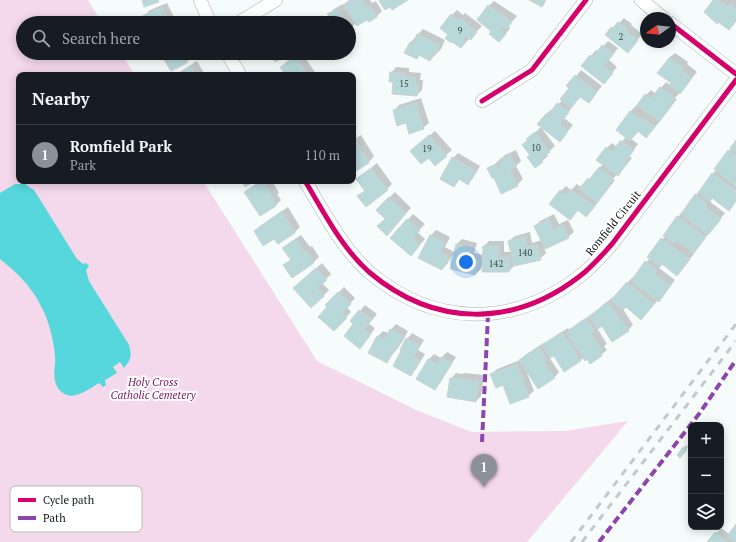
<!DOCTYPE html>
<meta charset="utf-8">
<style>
:root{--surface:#171b24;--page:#242831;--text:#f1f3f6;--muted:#9ea1a6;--line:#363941;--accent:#8c9099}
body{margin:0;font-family:"PT Serif",serif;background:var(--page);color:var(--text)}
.controls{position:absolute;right:12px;bottom:12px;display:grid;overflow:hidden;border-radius:8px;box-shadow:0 2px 10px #0003}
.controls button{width:36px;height:36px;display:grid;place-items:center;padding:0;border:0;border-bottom:1px solid var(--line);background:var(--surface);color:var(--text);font:20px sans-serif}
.compass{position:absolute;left:640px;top:12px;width:36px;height:36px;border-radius:50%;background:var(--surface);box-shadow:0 2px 10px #0003;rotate:255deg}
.you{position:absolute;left:466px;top:262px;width:14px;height:14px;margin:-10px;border:3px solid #fff;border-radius:50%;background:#1a73e8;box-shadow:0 0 0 6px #1a73e833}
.badge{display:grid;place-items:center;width:26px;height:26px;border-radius:50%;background:var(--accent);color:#fff;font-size:13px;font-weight:700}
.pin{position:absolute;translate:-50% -33px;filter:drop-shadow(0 1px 2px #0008)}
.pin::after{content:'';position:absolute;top:21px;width:14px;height:12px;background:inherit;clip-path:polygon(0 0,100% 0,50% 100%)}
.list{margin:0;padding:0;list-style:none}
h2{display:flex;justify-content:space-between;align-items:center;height:52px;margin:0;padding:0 16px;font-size:17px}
h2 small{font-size:13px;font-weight:400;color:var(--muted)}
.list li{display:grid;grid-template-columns:26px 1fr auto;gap:12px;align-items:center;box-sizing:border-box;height:60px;padding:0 16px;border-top:1px solid var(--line)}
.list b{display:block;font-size:15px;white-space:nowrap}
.list p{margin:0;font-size:13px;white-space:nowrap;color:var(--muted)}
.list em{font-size:13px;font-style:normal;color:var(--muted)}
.icon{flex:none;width:22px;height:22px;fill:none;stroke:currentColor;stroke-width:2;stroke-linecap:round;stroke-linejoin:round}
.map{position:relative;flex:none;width:736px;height:542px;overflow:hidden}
.search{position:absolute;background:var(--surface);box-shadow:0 2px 10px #0003;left:16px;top:16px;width:340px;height:44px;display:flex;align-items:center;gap:10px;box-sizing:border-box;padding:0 14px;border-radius:22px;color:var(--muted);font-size:15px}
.panel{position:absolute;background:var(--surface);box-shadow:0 2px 10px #0003;left:16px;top:72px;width:340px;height:112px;border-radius:8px}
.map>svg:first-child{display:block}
.green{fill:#f4d8eb}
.water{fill:#55d7db}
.shadow{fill:#0003}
.building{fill:#b8d8d9;stroke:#ccd2d2}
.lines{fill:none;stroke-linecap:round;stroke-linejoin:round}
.minor-casing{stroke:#aaafb0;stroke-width:14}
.minor{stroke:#feffff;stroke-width:13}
.rail{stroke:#c6c8c8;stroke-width:3;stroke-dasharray:7 7;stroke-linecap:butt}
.quiet{stroke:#8e44ad;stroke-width:4;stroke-dasharray:8 4;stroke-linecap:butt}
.cycleway-casing{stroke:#fff;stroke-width:8}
.cycleway{stroke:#d6006c;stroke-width:5}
.labels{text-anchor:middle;stroke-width:4;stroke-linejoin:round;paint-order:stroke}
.number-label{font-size:9px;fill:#3d494a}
.street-label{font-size:11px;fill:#14191a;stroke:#fff}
.park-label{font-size:11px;font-style:italic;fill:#831e67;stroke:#fff}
.key{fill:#fff;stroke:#b8baba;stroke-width:1}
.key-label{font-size:11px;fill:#14191a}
</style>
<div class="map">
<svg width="736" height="542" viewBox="0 0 736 542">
<rect width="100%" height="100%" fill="#f6fcfc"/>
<!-- green -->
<path class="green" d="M0 0H88L102 23H23V53H121L135 75H19V181H203L317 361 416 410 472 432 565 431 628 421 527 542H0Z"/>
<!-- water -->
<path class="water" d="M22 181H27L26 185 34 190 77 259 83 264 86 263 89 266 86 270 89 281 129 345C132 356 131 360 124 368L120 362 113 367 117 373 105 380 106 385 103 387 99 383C89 389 74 401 63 393 59 391 56 385 55 381 53 373 56 364 55 357 54 342 50 326 44 312 33 288 20 275 0 259V193L15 184H20Z"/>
<!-- shadow -->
<g class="shadow">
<path d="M349 0H370L372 3 376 1 382 11 376 17 356 23 349 30V23H325L323 21 334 9 343 4 344 6Z"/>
<path d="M714 0H736V21L729 29Z"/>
<path d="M494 1 517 16 508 26 510 28 505 35 493 31 489 6Z"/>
<path d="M167 3 177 23H134L139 17 146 14 150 10Z"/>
<path d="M457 10 463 15 465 13 482 26 461 47 449 35 452 15Z"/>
<path d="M624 18 632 24 631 25 642 34 633 46 606 35 618 22 619 23Z"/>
<path d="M423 29 445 40 441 49 430 60 420 55 417 57 410 43Z"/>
<path d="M608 41 618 48 609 60 617 67 609 77 591 56 596 50 598 52Z"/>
<path d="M162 53H190L192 56 187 62 171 70Z"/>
<path d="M300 53H302L317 75H284L285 73 281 67 286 62Z"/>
<path d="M675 53 688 62 687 64 697 72 675 98 677 99 652 131 646 137 639 131 631 139 638 144 629 156 632 158 623 169 617 174 613 179 615 180 592 210 586 216 578 210 570 219 561 191 566 186 571 190 577 184 582 188 603 164 607 148 612 143 617 147 626 137 617 130 631 111 651 90 656 94 666 82 670 85 672 83 669 58Z"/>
<path d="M197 61 204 73 203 75H175Z"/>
<path d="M396 67 409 68V72L421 73 420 80H423L422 90 417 95 394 81 391 73Z"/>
<path d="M581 70 602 86 589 102 581 96 572 106H573L564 118 573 125 560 140 539 124 546 114 552 109 553 110 562 100 570 88 568 86Z"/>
<path d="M421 98 429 123 423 128 407 122 394 111 399 105Z"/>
<path d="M353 122 357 128 353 132Z"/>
<path d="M541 127 555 146 546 154 548 156 542 161 531 154 528 139Z"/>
<path d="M435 131 452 150 446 155 417 146Z"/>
<path d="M361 135 374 156 369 162 353 171V140Z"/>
<path d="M736 141V201L713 197 709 201 725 213 693 253 694 254 677 274 663 264 659 268 675 280 664 295 658 300 646 314 626 306 623 309 633 325 628 330 602 325 597 328 607 344 604 346 607 350 601 355 587 358 584 357 580 361 554 354 549 357 559 372 554 378 527 373 534 391 528 396 504 384 492 374 497 369 520 360 525 355 545 342V343L568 328 569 330 592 314 613 297 614 299 628 282 633 277 634 278 650 258 678 217 716 170Z"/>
<path d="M516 150 521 161 516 166 523 179 517 185 494 176 489 169 505 155Z"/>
<path d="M458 153 480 166 473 178 468 183 460 179 454 186 453 158Z"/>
<path d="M377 163 392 184 387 189 359 196 365 190 357 179Z"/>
<path d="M260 181H272L279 193 277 194 281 200 276 205 245 192Z"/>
<path d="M395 192 411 208 387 234 386 218 377 210Z"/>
<path d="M288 207 300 227 294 233 275 237 255 231 260 226Z"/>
<path d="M413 214 425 224 417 232 425 239 416 249 392 238Z"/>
<path d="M554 214 559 224 568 220 574 232 568 237 544 248 546 253 540 259 514 266 509 271 483 261 481 269 475 274 457 244 462 239 477 243 474 253 484 255V246L489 241H504V252H512L509 241 515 236 530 232 532 243 542 240 535 226 540 221Z"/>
<path d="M436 230 450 237 445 247 454 252 447 264 442 269 420 257 431 235Z"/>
<path d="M301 235 310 247 312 246 319 257 313 263 285 265 291 259 284 248 289 243Z"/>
<path d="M322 263 331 274 322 283 329 290 323 296 300 283Z"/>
<path d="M344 287 355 298 347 307 351 312 334 330 328 307 326 305Z"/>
<path d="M365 305 377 314 369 324 375 328 365 342 355 323 352 321Z"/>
<path d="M396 324 408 331 402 342 387 362 369 352 378 336 383 331 388 333Z"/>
<path d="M412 333 424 340 418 350 425 354 416 369 411 374 407 339Z"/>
<path d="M447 352 456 357 440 383 435 388 428 360 434 354 441 358Z"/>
<path d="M456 373 462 374 464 373 484 375 481 396 476 401 451 379Z"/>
<path d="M686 445 688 447 683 454 678 455Z"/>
<path d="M736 525V542H709L721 528 729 534Z"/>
</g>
<!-- building -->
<g class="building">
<path d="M142 0H158L159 2 144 7Z"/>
<path d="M351 0 354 1 362 0 367 8 370 6 377 17 369 22 367 20 357 26 343 5Z"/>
<path d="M380 0H408L392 10 390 7 385 10 379 1Z"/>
<path d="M529 0H546L542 7Z"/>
<path d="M713 0H719L728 7 730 4 736 9V21L729 30 718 22 717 24 704 12Z"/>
<path d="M488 5 512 22 506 29 503 26 500 30 506 34 499 42 489 34 491 31 477 20Z"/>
<path d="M162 7 167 19H168L170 23H133L145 17 144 15Z"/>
<path d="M337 9 346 23H324L322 20 329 16 327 14Z"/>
<path d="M451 14 457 20 459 17 477 32 471 40 466 36 463 39 466 42 461 48 452 42 451 43 445 38 448 35 440 28Z"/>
<path d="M618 22 628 30 626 31 638 40 628 53 605 35 611 27 613 28Z"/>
<path d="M417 34 440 45 435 55 433 54 430 61 419 55 417 59 404 53 410 42 413 44Z"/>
<path d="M602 45 613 54 604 66 613 73 604 84 581 66 590 55 593 57Z"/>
<path d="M160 53H184L186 55 184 56 187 63 171 71Z"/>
<path d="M269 53H286L287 55 275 62Z"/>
<path d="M296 57 308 75H283L284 73 280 67Z"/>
<path d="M669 58 684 68 682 70 692 78 680 94 669 85 671 83 657 73Z"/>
<path d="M191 66 197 75H176Z"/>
<path d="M390 72 404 73V77L416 78 415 85H418L417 96 392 94 393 82H389Z"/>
<path d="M575 75 597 92 589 103 580 97 571 108 560 99 569 88 566 86Z"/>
<path d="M660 87 675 98 670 104 672 105 659 122 637 105 645 94 650 99Z"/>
<path d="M416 103 424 129 409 134 406 123 397 126 393 110Z"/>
<path d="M557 103 569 112 560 124 568 131 560 142 537 124 546 114 548 115Z"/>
<path d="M630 111 642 120 643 118 655 127 646 138 638 131 630 141 616 130Z"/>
<path d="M535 132 550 152 541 159 543 162 535 168 527 157 530 155 522 145 528 140 526 139Z"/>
<path d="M429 135 447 156 435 166 429 158 421 164 410 151Z"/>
<path d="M355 139 369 163 353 173V141Z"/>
<path d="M736 140V153L730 148Z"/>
<path d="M620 141H622L634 150 625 162 627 163 618 176 596 160 606 147 612 152Z"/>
<path d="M728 150 736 156V187L714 169Z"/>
<path d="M510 155 516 167 510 170 518 186 501 194 494 178H492L487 168 496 164 498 169 501 167 499 160Z"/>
<path d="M452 157 476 171 468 185 459 179 454 187 440 179Z"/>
<path d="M599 167 613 179 609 184 610 185 597 203 579 189 588 178 589 180Z"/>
<path d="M371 168 388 190 366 207 357 196 365 191 356 179Z"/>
<path d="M712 173 736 191V201L729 211 712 198 710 202 698 193Z"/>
<path d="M242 181H255L245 187Z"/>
<path d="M261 181H263L274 199 273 200 276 206 260 216 244 192Z"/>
<path d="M570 189 595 206 586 217 578 210 570 220 549 204 560 190 566 195Z"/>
<path d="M695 194 707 204 705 207 721 219 708 235 681 214Z"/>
<path d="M389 197 406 213 387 236 377 226 385 219 376 210Z"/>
<path d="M282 211 295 233 278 244 274 239 263 246 254 231Z"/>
<path d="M677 216 706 237 694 253 677 241 675 244 663 236Z"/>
<path d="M407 219 420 230 413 238 420 245 411 256 390 238Z"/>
<path d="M549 219 553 229 562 224 569 238 545 249 534 226Z"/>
<path d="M430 235 445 243 440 252 449 257 442 270 418 258Z"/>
<path d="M525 237 527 247 537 245 541 260 514 266 508 241Z"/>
<path d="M661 238 690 259 677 276 662 264 659 266 647 257Z"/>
<path d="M296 239 304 252 306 251 314 263 292 278 283 265 291 260 282 248Z"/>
<path d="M456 244 472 248 469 258 479 261 475 275 450 269Z"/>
<path d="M483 246H499V257H510L509 272H482Z"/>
<path d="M645 261 657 270 655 274 670 286 659 302 631 281Z"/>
<path d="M316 268 327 280 317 288 324 296 311 308 293 288Z"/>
<path d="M627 282 654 304 641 320 626 307 623 310 611 300Z"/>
<path d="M338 292 351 304 342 313 347 318 334 331 318 317 327 307 325 305Z"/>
<path d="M607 302 608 303H609L629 331 612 342 602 326 598 329 589 316 603 307 602 306Z"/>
<path d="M359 310 372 319 364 330 371 334 360 349 344 336 353 324 350 321Z"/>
<path d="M586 318 595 331 591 334 602 350 599 352 602 356 590 364 587 359 585 361 566 332Z"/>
<path d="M390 329 404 336 397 349 395 348 387 363 368 353 377 336 384 339Z"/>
<path d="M562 332 581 361 564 372 554 356 550 358 542 345Z"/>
<path d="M406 338 420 345 414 356 420 360 411 376 393 366 401 351 400 350Z"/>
<path d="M539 347 548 360 544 362 555 378 538 389 519 360Z"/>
<path d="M441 357 452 363 435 390 416 379 428 359 437 364Z"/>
<path d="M517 364 529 397 510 404 503 385 496 388 490 374Z"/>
<path d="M450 378 457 379V378L479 381 476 402 447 397Z"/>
<path d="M683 447 687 450 680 458 677 455Z"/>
<path d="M736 524V542H735L727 536Z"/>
<path d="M715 532 727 542H707Z"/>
</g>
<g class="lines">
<defs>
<g id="minor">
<path d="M200 0 210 23"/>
<path d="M641 0 663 18"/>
<path d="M238 23 276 0"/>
<path d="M670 23 736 74"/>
<path d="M227 53 240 75"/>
<path d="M482 101 532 70 586 0"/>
<path d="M305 181C324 212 341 247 369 272 434 327 513 328 580 276 592 267 602 255 612 244L736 80"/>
</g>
</defs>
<!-- minor casing -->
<use href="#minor" class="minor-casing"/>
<!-- minor -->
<use href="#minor" class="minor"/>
<!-- rail -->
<g class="rail">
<path d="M571 542 736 324"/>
<path d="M582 542 736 341"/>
</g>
<!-- quiet -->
<g class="quiet">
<path d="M482 442 488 315"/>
<path d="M599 542 699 414 736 360"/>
</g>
<defs>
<g id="cycleway">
<path d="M670 23 736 74"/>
<path d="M482 101 532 70 586 0"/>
<path d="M305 181C324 212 341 247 369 272 434 327 513 328 580 276 592 267 602 255 612 244L736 80"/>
</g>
</defs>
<!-- cycleway casing -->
<use href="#cycleway" class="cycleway-casing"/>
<!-- cycleway -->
<use href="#cycleway" class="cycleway"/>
</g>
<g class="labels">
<!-- number labels -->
<g class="number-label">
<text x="460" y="34">9</text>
<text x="621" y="40">2</text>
<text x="404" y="87">15</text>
<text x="536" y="151">10</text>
<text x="427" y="152">19</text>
<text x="525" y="256">140</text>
<text x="496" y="267">142</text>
</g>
<!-- street labels -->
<g class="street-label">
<text transform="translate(613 223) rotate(-51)" y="4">Romfield Circuit</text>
</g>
<!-- park labels -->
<g class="park-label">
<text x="153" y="386">Holy Cross<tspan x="153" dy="13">Catholic Cemetery</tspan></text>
</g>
</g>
<!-- legend -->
<rect x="10" y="486" width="132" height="46" rx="6" class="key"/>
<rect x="18" y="498" width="18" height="4" fill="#d6006c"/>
<rect x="18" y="516" width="18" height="4" fill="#8e44ad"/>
<g class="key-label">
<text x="43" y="504">Cycle path</text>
<text x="43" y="522">Path</text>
</g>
</svg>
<div class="controls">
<button>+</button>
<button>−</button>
<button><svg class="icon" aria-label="layers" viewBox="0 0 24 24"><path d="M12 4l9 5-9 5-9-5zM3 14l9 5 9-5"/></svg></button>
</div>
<svg class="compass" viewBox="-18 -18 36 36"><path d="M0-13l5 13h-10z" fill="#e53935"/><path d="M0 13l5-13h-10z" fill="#9ea1a6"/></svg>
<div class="you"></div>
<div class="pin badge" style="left:484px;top:487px">1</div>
<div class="search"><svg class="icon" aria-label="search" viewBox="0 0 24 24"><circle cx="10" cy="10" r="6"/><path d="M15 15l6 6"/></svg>Search here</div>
<section class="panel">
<h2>Nearby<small></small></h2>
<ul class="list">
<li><span class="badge">1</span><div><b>Romfield Park</b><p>Park</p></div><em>110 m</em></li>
</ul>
</section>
</div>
